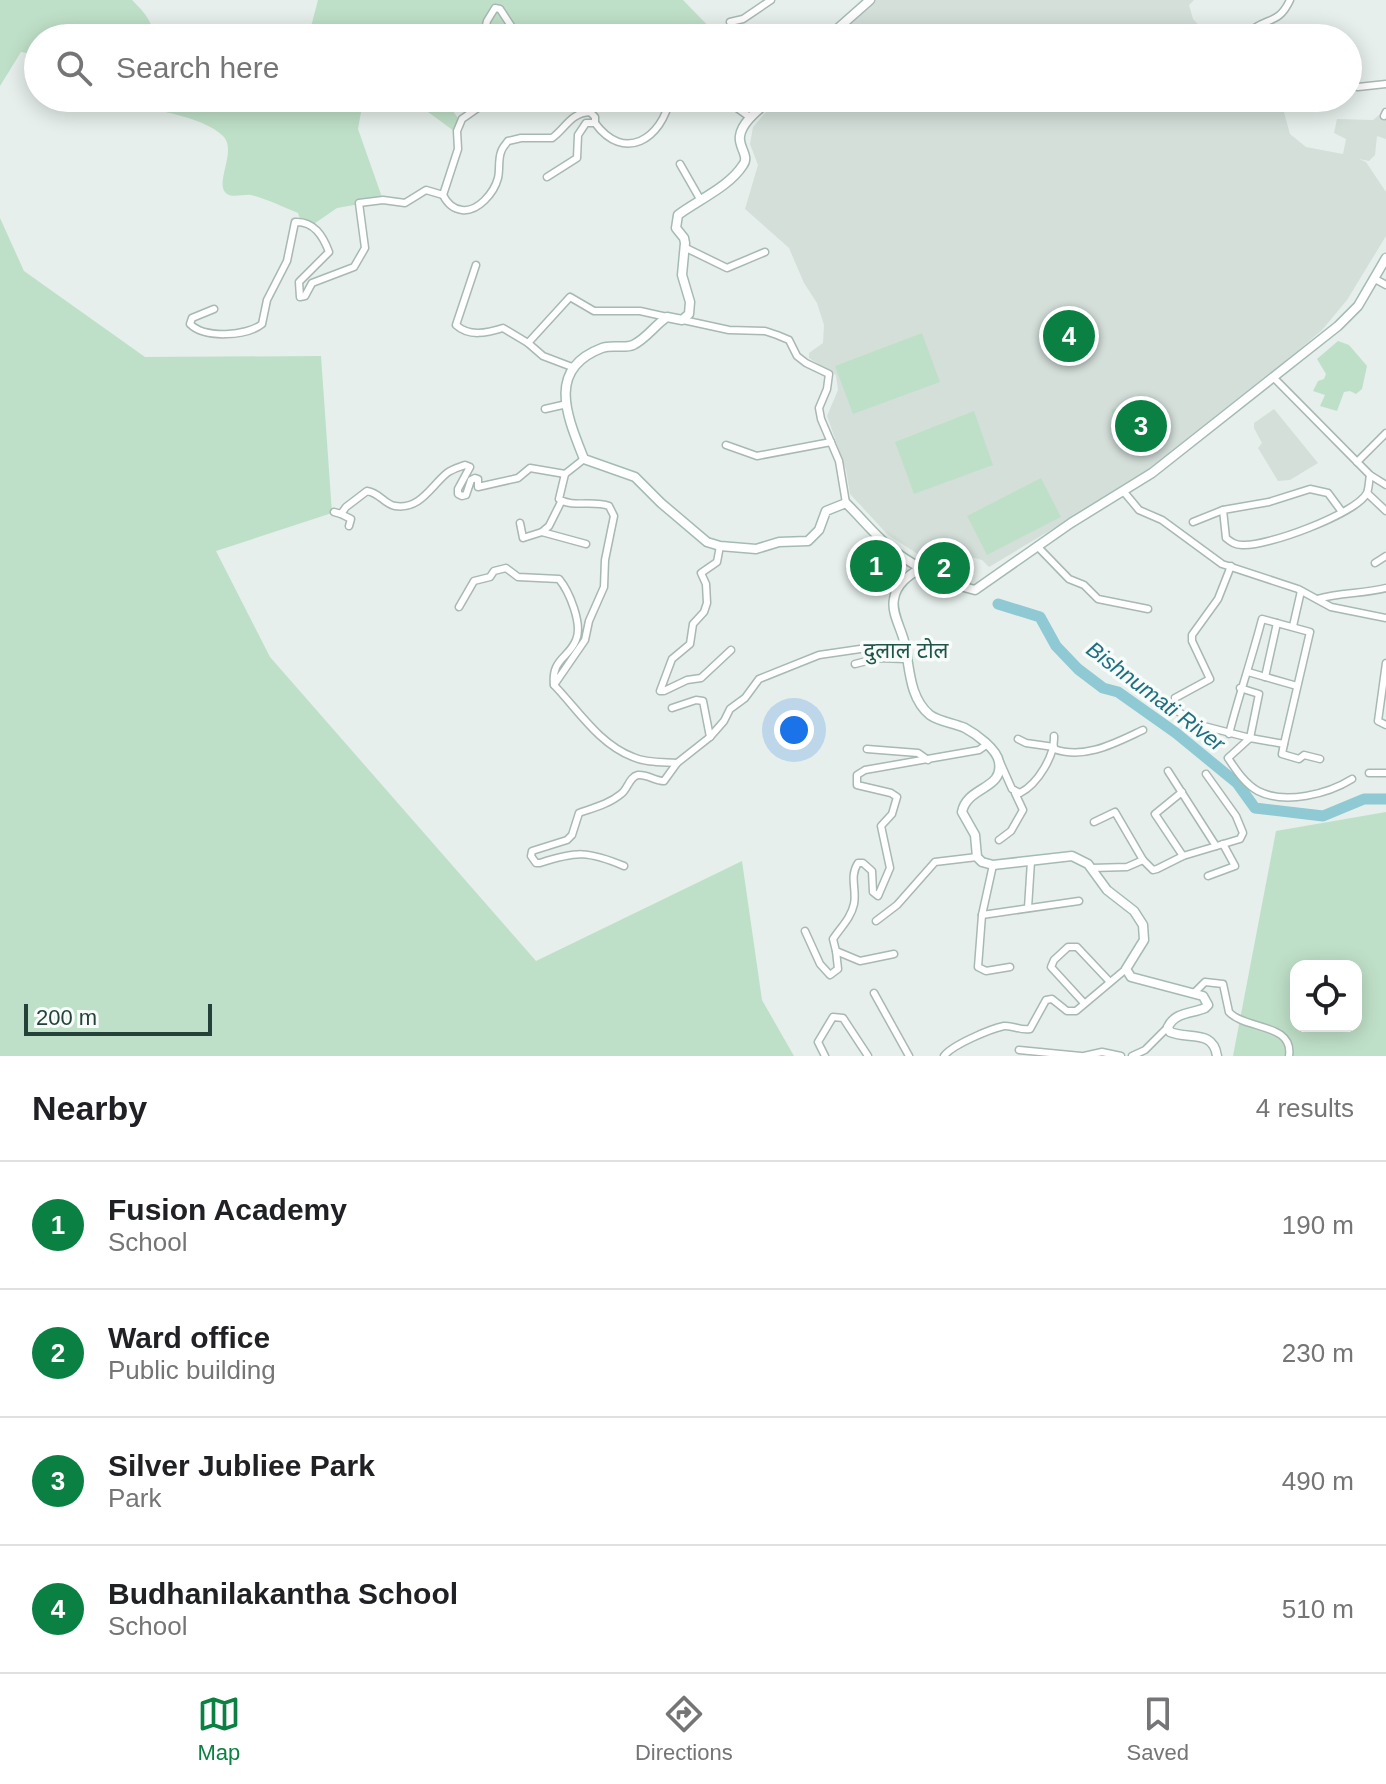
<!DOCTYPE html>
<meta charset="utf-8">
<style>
:root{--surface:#fff;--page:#f2f2f2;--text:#202124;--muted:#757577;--line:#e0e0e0;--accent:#0b8043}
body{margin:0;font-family:Arial,"Noto Sans Devanagari",sans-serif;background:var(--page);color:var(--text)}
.controls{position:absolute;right:24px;bottom:24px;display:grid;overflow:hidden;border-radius:16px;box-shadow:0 4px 20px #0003}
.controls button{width:72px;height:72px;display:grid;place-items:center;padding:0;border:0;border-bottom:2px solid var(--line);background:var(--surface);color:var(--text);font:40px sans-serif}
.scale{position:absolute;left:24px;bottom:20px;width:188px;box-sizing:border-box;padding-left:8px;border:4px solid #24423a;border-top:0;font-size:22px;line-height:28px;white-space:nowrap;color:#24423a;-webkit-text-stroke:6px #f7fbf9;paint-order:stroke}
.you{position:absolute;left:794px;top:730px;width:28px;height:28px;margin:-20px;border:6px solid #fff;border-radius:50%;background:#1a73e8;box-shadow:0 0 0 12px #1a73e833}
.badge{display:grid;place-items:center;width:52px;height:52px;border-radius:50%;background:var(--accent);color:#fff;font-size:26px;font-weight:700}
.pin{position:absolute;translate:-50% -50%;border:4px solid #fff;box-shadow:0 2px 8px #0006}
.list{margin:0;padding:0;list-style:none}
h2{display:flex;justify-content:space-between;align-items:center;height:104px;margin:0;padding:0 32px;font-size:34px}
h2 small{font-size:26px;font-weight:400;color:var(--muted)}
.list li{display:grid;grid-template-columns:52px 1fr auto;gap:24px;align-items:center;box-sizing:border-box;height:128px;padding:0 32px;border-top:2px solid var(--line)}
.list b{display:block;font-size:30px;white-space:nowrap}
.list p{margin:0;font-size:26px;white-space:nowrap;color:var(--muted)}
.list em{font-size:26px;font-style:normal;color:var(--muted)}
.icon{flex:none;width:44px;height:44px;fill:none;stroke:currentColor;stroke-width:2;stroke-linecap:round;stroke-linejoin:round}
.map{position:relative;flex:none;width:1386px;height:1056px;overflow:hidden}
.search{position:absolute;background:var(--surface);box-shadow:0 4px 20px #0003;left:24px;right:24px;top:24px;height:88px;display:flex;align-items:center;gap:20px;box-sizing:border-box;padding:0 28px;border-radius:44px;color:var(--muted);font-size:30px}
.sheet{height:616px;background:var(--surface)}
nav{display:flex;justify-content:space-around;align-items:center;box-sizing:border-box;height:112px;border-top:2px solid var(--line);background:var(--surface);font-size:22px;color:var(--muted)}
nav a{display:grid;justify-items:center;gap:4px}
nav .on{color:var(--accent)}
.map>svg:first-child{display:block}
.built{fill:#d4dfda}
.green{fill:#bfe0c8;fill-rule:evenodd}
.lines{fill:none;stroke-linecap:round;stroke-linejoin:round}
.river{stroke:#8ec9d4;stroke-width:11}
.street-casing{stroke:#a8b8b2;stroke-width:9}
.secondary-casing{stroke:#a4bbb3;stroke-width:11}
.street{stroke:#fff;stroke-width:6}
.secondary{stroke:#fff;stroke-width:8}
.labels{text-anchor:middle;stroke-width:7;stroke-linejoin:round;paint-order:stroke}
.neighbourhood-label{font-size:22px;fill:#1f5548;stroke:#f7fbf9}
.water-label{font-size:22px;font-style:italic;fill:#1c6f80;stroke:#f7fbf9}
</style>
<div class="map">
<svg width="1386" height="1056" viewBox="0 0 1386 1056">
<rect width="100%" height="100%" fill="#e6efeb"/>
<!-- built -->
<g class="built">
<path d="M873 0H1194L1189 5 1193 19 1211 38H832Z"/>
<path d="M778 98H1274L1282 105 1290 134 1306 147 1343 154 1346 139 1334 133 1337 119 1373 120 1379 115 1386 119V139L1377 136 1375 155 1369 161 1359 159 1366 162 1386 192V236L1347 300 1322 330 1240 400 1143 475 989 567 982 560 967 556 942 554 924 558 888 535 850 494 846 470 827 416 838 390 836 375 809 358V353L823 343 824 325 817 303 804 283 789 248 745 209 758 165 750 144 753 127Z"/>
<path d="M1274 409 1318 463 1290 480 1278 481 1258 448 1262 443 1254 428V423Z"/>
<path d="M872 541 891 560 889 571 874 580 863 574 861 552Z"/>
</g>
<!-- green -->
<g class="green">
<path d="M0 0H132C143 11 154 22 153 38H38V55L21 52 0 86Z"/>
<path d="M318 0H683L720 38H308Z"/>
<path d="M112 98H381L361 112 358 129 383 200 337 208 311 226 301 222 298 213C283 207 267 199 251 195 244 194 233 198 227 194 213 184 238 151 223 136 202 115 146 109 117 102Z"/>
<path d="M409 98H459L452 110 461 122 454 131Z"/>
<path d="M0 218 24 271 145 357 321 356 332 513 216 551 270 657 536 961 742 861 762 1000 794 1056H0Z"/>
<path d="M922 333 940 382 853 414 835 366Z"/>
<path d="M1338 341 1349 345 1367 366 1362 389 1356 394 1350 391 1344 392 1337 411 1320 406 1325 395 1313 391 1318 381 1324 379 1326 374 1317 359Z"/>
<path d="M1138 402 1157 433H1165L1145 450 1127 419 1116 424 1111 410Z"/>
<path d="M974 411 993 465 914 494 895 442Z"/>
<path d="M1041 478 1061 517 987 555 967 516Z"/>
<path d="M1386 812V1056H1233L1276 831ZM1296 966H1356V1026H1296Z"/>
</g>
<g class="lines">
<!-- river -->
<path class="river" d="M998 604 1040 617 1056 646 1078 669 1103 688 1118 692 1176 733 1237 783 1255 808 1323 816 1364 799H1386"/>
<defs>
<g id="street">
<path d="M730 22 743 19 771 0"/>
<path d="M1247 34C1266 16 1278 26 1290 0"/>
<path d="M483 38 487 21 495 8 500 9 519 38"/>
<path d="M1348 85 1358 87 1386 84"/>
<path d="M716 98 733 105 751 118"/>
<path d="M1384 116 1386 112"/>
<path d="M680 164 700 199"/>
<path d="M547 177 577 158 578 135 586 123H595C624 163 662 139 670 98"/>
<path d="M443 195C447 203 452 209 462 210 478 212 494 193 498 178 500 170 498 160 501 152 502 148 505 145 508 141L521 138H552C566 128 570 113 590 112L595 117V123"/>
<path d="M686 248 727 268 765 252"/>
<path d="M476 265 456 325C469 337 487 333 503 328L528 343 543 356 572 367"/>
<path d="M1375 279 1386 285"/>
<path d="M214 309 192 318 190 324C205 339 247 336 262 324L267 300 287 261 295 222C314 221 323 236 329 252L299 282 300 297 305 296 312 283 354 267 365 248 359 203 383 200 405 203 426 190 443 195 458 149 457 131 462 119 492 98"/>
<path d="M683 320 729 330 765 331 777 335 789 340 797 356 806 363 829 374 827 389 819 408 821 419 839 461 846 503"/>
<path d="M528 343 570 297 594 311H640L667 317"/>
<path d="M1273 377 1370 475 1386 485"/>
<path d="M545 409 567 404"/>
<path d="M726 445 757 456 831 442"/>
<path d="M1357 462 1386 433"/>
<path d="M1124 492 1139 510 1162 520 1222 564 1298 589 1331 607 1386 618"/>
<path d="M1367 493 1386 511"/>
<path d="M561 502 549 526 542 532 586 544"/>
<path d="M334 512 341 514 346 507 367 491C380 493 384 504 395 506 420 510 431 486 447 473 452 469 460 467 465 465L470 467 458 489V494L462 496 466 495 471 480 475 478 478 479V487L518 478 530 468 565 474"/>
<path d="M1342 512 1328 493 1310 489 1269 502 1223 510 1226 538C1231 542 1235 545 1242 545 1266 547 1356 514 1367 493 1369 488 1369 480 1370 475"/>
<path d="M341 514 351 519 349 526"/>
<path d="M1193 522 1223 510"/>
<path d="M520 523 523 538 542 532"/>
<path d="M720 546 717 562 701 573 706 584 707 603 704 612 693 624 690 644 672 659 660 691H664L687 680 701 678 731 650"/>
<path d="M1037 546 1069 579 1084 585 1098 599 1148 609"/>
<path d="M1375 563 1386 556"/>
<path d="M1317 599C1340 592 1363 594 1386 588"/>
<path d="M459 607 474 581 490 577 494 571 506 568 518 577 559 579C569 591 583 624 576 640 569 658 551 659 554 685L585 640 589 621 604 587 605 560 614 516 609 506C593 500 572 508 559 499L565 474 584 459"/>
<path d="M1293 626 1301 591"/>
<path d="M1386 663 1378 721 1386 725"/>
<path d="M855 664 878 658 906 659"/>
<path d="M1248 672 1297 686"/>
<path d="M1265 677 1277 623"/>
<path d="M554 685C578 710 599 744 633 757 646 763 663 762 677 763"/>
<path d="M1175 698 1210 679 1192 641V635L1218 599 1231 566"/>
<path d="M672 708 696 700 703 701 710 737"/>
<path d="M1176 710 1196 724 1250 738 1259 694 1240 688"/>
<path d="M1229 734C1239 695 1252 658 1262 619L1310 632 1284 744 1250 738 1228 758C1236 770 1245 784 1258 791 1285 805 1328 794 1352 779"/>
<path d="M1018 739 1026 743 1054 747"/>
<path d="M1284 744 1282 754 1299 759 1304 755 1320 759"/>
<path d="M867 749 918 753 928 760"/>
<path d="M1054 749C1085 760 1115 743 1143 730"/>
<path d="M1000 762 1012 789 1020 793C1038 784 1055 755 1054 736"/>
<path d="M1168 771 1216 846"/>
<path d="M1369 773H1386"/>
<path d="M1182 792 1155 814 1183 856"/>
<path d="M1094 822 1115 812 1143 860"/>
<path d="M999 840 1011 831 1023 810 1015 793"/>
<path d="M993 865 982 915 978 967 986 971 1010 967"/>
<path d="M624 866C588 851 577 851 540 863H536L531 856 532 851 567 840 572 835 579 813C593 808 609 804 621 794 628 789 629 777 638 775 647 774 655 781 664 781L677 763 710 737 724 721 730 709 745 698 759 679 819 655 867 648H905"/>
<path d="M1091 868 1127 867 1143 860 1153 870 1157 869 1183 856 1240 839 1243 833 1236 816 1206 774"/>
<path d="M1208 876 1235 866 1223 844"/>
<path d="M1028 908 1031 861"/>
<path d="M982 915 1079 901"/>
<path d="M876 921 897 905 935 862 977 857"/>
<path d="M805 931 820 964 830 975 838 969 836 951"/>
<path d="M894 954 860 961 836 951 833 939C841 927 851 918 854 904 857 889 849 877 858 863H863L872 871 873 892 878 896 890 868 881 826 892 814 897 797 891 793 857 785V775L865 770 979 750 986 745"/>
<path d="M874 993 909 1056"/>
<path d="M1194 993 1205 982 1223 984 1229 1012C1246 1030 1294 1023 1289 1056"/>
<path d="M1084 1003 1051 967 1054 960 1068 947H1077L1110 982"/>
<path d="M1019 1050 1081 1056"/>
<path d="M825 1056 818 1042 833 1017 843 1018 868 1056"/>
<path d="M944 1056C952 1045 990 1029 1004 1026 1013 1025 1020 1031 1030 1029L1046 1000 1052 999 1067 1011H1076L1126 969"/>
<path d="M1084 1056 1102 1052 1121 1056"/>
<path d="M1132 1056 1145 1050 1168 1027"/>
</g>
<g id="secondary">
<path d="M827 38 870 0"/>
<path d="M772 98C761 108 742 121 740 136 738 147 750 156 743 165 729 187 698 200 678 215L676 228 684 238 685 243 682 275 690 302 689 314 682 320 667 317C655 325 646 339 633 345 624 349 612 344 602 348 546 369 567 416 584 459L635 477 661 503 707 542 720 546 756 549 779 542 808 541 819 530 826 511 846 503C873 530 886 550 921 568"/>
<path d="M1217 1056C1213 1029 1189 1040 1170 1032L1168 1027C1175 1012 1191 1014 1205 1008L1208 1005 1203 996 1131 977 1126 969 1144 940 1143 925 1134 911 1107 890 1088 864 1072 856 993 865 982 862 977 857 975 835 962 812C967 786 1004 790 999 762 997 749 976 734 965 728 954 723 940 722 930 715 908 697 910 665 904 641 901 628 891 612 894 599 896 584 909 575 921 568L949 583 975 590 1071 523 1152 473 1338 326 1358 306 1386 258"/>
</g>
</defs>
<!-- street casing -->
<use href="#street" class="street-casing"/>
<!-- secondary casing -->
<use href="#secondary" class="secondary-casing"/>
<!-- street -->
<use href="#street" class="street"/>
<!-- secondary -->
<use href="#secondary" class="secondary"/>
</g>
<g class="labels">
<!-- neighbourhood labels -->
<g class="neighbourhood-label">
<text x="906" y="658">दुलाल टोल</text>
</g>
<!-- water labels -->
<g class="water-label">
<text transform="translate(1156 696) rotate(37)" y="8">Bishnumati River</text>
</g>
</g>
</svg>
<div class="controls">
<button><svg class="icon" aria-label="locate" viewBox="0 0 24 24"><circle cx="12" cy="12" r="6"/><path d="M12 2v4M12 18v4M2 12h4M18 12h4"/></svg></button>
</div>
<div class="scale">200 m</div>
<div class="you"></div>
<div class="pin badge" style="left:876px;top:566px">1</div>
<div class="pin badge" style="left:944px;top:568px">2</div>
<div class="pin badge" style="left:1141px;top:426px">3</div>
<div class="pin badge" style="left:1069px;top:336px">4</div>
<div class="search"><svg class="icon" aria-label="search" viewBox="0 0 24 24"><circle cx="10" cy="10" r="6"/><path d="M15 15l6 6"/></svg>Search here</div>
</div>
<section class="sheet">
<h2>Nearby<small>4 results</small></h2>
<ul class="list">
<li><span class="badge">1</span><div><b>Fusion Academy</b><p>School</p></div><em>190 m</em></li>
<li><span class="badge">2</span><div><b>Ward office</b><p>Public building</p></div><em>230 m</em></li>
<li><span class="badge">3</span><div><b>Silver Jubliee Park</b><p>Park</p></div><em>490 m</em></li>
<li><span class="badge">4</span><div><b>Budhanilakantha School</b><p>School</p></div><em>510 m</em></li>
</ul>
</section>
<nav>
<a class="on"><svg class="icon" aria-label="map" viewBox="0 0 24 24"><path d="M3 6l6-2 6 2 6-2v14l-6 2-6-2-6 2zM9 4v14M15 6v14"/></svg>Map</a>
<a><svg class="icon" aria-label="directions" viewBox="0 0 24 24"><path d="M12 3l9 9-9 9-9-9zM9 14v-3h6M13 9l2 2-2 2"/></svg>Directions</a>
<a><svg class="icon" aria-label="saved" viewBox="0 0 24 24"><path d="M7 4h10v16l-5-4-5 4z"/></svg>Saved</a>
</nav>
